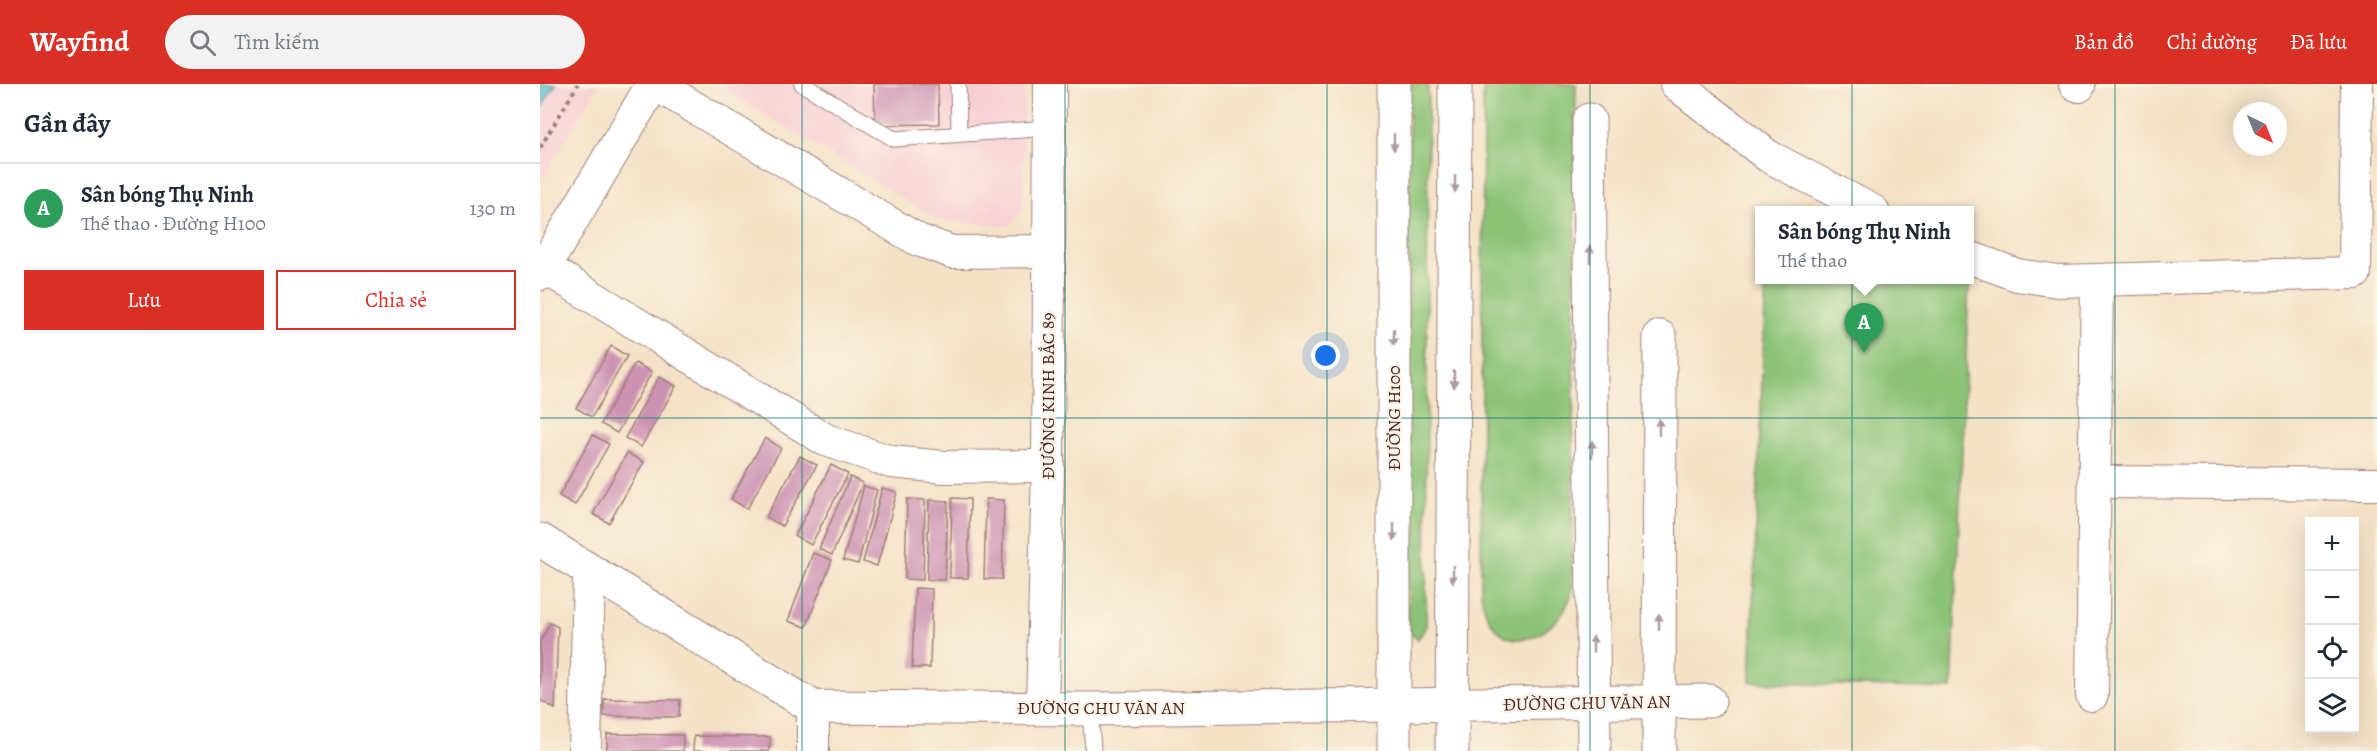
<!DOCTYPE html>
<html lang="vi">
<meta charset="utf-8">
<style>
:root{--surface:#fff;--page:#f2f2f3;--text:#1f2937;--muted:#747a83;--line:#e0e1e3;--accent:#d93025}
body{margin:0;font-family:Alegreya,serif;background:var(--page);color:var(--text)}
.controls{position:absolute;right:18px;bottom:18px;display:grid;overflow:hidden;border-radius:0px;box-shadow:0 6px 24px #0002}
.controls button{width:54px;height:54px;display:grid;place-items:center;padding:0;border:0;border-bottom:2px solid var(--line);background:var(--surface);color:var(--text);font:30px sans-serif}
.compass{position:absolute;left:1693px;top:18px;width:54px;height:54px;border-radius:50%;background:var(--surface);box-shadow:0 6px 24px #0002;rotate:137deg}
.you{position:absolute;left:786px;top:272px;width:21px;height:21px;margin:-15px;border:4px solid #fff;border-radius:50%;background:#1a73e8;box-shadow:0 0 0 9px #1a73e833}
.badge{display:grid;place-items:center;width:39px;height:39px;border-radius:50%;background:var(--accent);color:#fff;font-size:20px;font-weight:700}
.pin{position:absolute;translate:-50% -50px;filter:drop-shadow(0 2px 3px #0008)}
.pin::after{content:'';position:absolute;top:32px;width:21px;height:18px;background:inherit;clip-path:polygon(0 0,100% 0,50% 100%)}
.popup{position:absolute;left:1215px;top:122px;width:219px;height:78px;box-sizing:border-box;display:grid;place-content:center;border-radius:0px;background:var(--surface);filter:drop-shadow(0 2px 4px #0005);font-size:20px;white-space:nowrap;color:var(--muted)}
.popup b{font-size:22px;color:var(--text)}
.popup::after{content:'';position:absolute;left:50%;top:100%;margin-left:-12px;border:12px solid transparent;border-top-color:var(--surface)}
.list{margin:0;padding:0;list-style:none}
h2{display:flex;justify-content:space-between;align-items:center;height:78px;margin:0;padding:0 24px;font-size:26px}
h2 small{font-size:20px;font-weight:400;color:var(--muted)}
.list li{display:grid;grid-template-columns:39px 1fr auto;gap:18px;align-items:center;box-sizing:border-box;height:90px;padding:0 24px;border-top:2px solid var(--line)}
.list b{display:block;font-size:22px;white-space:nowrap}
.list p{margin:0;font-size:20px;white-space:nowrap;color:var(--muted)}
.list em{font-size:20px;font-style:normal;color:var(--muted)}
.actions{display:flex;gap:12px;padding:18px 24px}
.actions a{flex:1;padding:14px 0;border:2px solid var(--accent);border-radius:0px;text-align:center;font-size:21px;color:var(--accent)}
.actions .main{background:var(--accent);color:#fff}
.icon{flex:none;width:33px;height:33px;fill:none;stroke:currentColor;stroke-width:2;stroke-linecap:round;stroke-linejoin:round}
.map{position:relative;flex:none;width:1837px;height:667px;overflow:hidden}
header{display:flex;align-items:center;gap:36px;box-sizing:border-box;height:84px;padding:0 30px;background:var(--accent);color:#fff}
header strong{font-size:28px}
nav{display:flex;gap:33px;margin-inline-start:auto;font-size:21px}
.search{width:420px;height:54px;background:var(--page);display:flex;align-items:center;gap:15px;box-sizing:border-box;padding:0 21px;border-radius:33px;color:var(--muted);font-size:22px}
main{display:flex}
aside{flex:1;background:var(--surface)}
.map>svg:first-child{display:block}
.built{fill:#f7cfd4}
.green{fill:#8cc377;stroke:#6b7151;stroke-width:1.5}
.water{fill:#54c0cf;stroke:#4f707d;stroke-width:1.5}
.building{fill:#cc92b2}
.lines{fill:none;stroke-linecap:round;stroke-linejoin:round}
.service-casing{stroke:#9f8079;stroke-width:17}
.minor-casing{stroke:#9f8079;stroke-width:34}
.tertiary-casing{stroke:#9f8079;stroke-width:35}
.secondary-casing{stroke:#9f8079;stroke-width:35}
.path{stroke:#9f8079;stroke-width:4;stroke-dasharray:4.5 4.5;stroke-linecap:butt}
.service{stroke:#fff;stroke-width:15}
.minor{stroke:#fff;stroke-width:32}
.tertiary{stroke:#fff;stroke-width:33}
.secondary{stroke:#fff;stroke-width:33}
.oneway{fill:#ae9aa0}
.grid{fill:none;stroke:#0f766e;stroke-width:1.5;stroke-opacity:0.55}
.labels{text-anchor:middle;stroke-width:4.5;stroke-linejoin:round;paint-order:stroke}
.street-label{font-size:18px;fill:#4a1f2b;stroke:#fcf5e5}
</style>
<header>
<strong>Wayfind</strong>
<div class="search"><svg class="icon" aria-label="search" viewBox="0 0 24 24"><circle cx="10" cy="10" r="6"/><path d="M15 15l6 6"/></svg>Tìm kiếm</div>
<nav><a>Bản đồ</a><a>Chỉ đường</a><a>Đã lưu</a></nav>
</header>
<main>
<aside>
<h2>Gần đây<small></small></h2>
<ul class="list">
<li><span class="badge" style="background:#2e9e5b">A</span><div><b>Sân bóng Thụ Ninh</b><p>Thể thao · Đường H100</p></div><em>130 m</em></li>
</ul>
<div class="actions"><a class="main">Lưu</a><a>Chia sẻ</a></div>
</aside>
<div class="map">
<svg width="1837" height="667" viewBox="0 0 1837 667">
<rect width="100%" height="100%" fill="#fcf5e5"/>
<filter id="ink" filterUnits="userSpaceOnUse"><feTurbulence type="fractalNoise" baseFrequency=".0167" numOctaves="2"/><feDisplacementMap in="SourceGraphic" scale="12" xChannelSelector="R" yChannelSelector="G"/><feConvolveMatrix kernelMatrix="1 2 1 2 8 2 1 2 1" color-interpolation-filters="sRGB"/></filter>
<filter id="wash" filterUnits="userSpaceOnUse"><feTurbulence type="fractalNoise" baseFrequency=".008" numOctaves="4" result="noise"/><feDisplacementMap in="SourceGraphic" scale="24" xChannelSelector="R" yChannelSelector="G"/><feGaussianBlur stdDeviation="1.35" result="paint"/><feColorMatrix in="noise" values="0 0 0 0 0 0 0 0 0 0 0 0 0 0 0 0 0 1.4 0 .05"/><feComposite in="paint" operator="in"/></filter>
<g filter="url(#wash)">
<rect width="100%" height="100%" fill="#f4e2c7"/>
<!-- built -->
<g class="built">
<path d="M0 0H59L0 99Z"/>
<path d="M184 0H484L483 128 468 142 398 136 188 8Z"/>
</g>
<!-- green -->
<g class="green">
<path d="M869 0H888L886 543 878 555 868 548Z"/>
<path d="M943 0H1036L1032 509C1014 563 950 578 941 508Z"/>
<path d="M1226 196 1429 201 1412 605 1210 598Z"/>
</g>
<!-- water -->
<path class="water" d="M0 0H16L0 26Z"/>
<g id="blocks">
<!-- building -->
<g class="building">
<path d="M334 0H398L399 40 335 41Z"/>
<path d="M71 262 87 272 52 333 36 324Z"/>
<path d="M95 279 112 288 77 349 61 340Z"/>
<path d="M119 293 136 302 101 363 85 354Z"/>
<path d="M53 351 69 360 35 421 19 412Z"/>
<path d="M225 354 241 364 207 425 191 415Z"/>
<path d="M87 369 104 378 69 439 53 430Z"/>
<path d="M260 372 277 381 242 442 226 433Z"/>
<path d="M291 381 308 390 271 461 255 452Z"/>
<path d="M310 393 323 399 292 471 279 465Z"/>
<path d="M324 402 337 406 318 480 303 476Z"/>
<path d="M342 404 357 408 337 482 323 478Z"/>
<path d="M412 414 430 415 428 494H410Z"/>
<path d="M367 415 385 416 383 496 365 495Z"/>
<path d="M446 415 464 416 462 495H444Z"/>
<path d="M389 416 408 417 405 496H387Z"/>
<path d="M273 469 292 476 266 543 248 537Z"/>
<path d="M375 504 392 505 390 584H372Z"/>
<path d="M10 539 18 543 15 625 0 616V558Z"/>
<path d="M64 615 140 616 139 633 64 632Z"/>
<path d="M67 650 143 651V667H67Z"/>
<path d="M154 652 230 653 229 667H153Z"/>
</g>
</g>
</g>
<g filter="url(#ink)">
<use href="#blocks" fill-opacity="0" stroke="#9f8079" stroke-width="1.5"/>
<g class="lines">
<defs>
<g id="service">
<path d="M262 0 354 55 510 44"/>
<path d="M418 0 419 49"/>
<path d="M550 625 553 667"/>
</g>
<g id="minor">
<path d="M115 0 378 156 412 168 509 167"/>
<path d="M1136 0 1228 72 1333 127"/>
<path d="M1535 0 1539 2"/>
<path d="M1429 173 1477 191 1518 197 1815 189 1817 0"/>
<path d="M4 183 286 356 351 378 403 383 508 382"/>
<path d="M1555 398 1837 400"/>
<path d="M1552 611 1557 196"/>
<path d="M502 625 508 382 510 0"/>
<path d="M45 667 49 488"/>
<path d="M273 667V623"/>
</g>
<g id="tertiary">
<path d="M0 190 113 0"/>
<path d="M0 456 273 623 550 625 1169 617"/>
</g>
<g id="secondary">
<path d="M1049 36 1054 667"/>
<path d="M854 667V0"/>
<path d="M912 667 915 0"/>
<path d="M1119 667 1120 253"/>
</g>
</defs>
<!-- service casing -->
<use href="#service" class="service-casing"/>
<!-- minor casing -->
<use href="#minor" class="minor-casing"/>
<!-- tertiary casing -->
<use href="#tertiary" class="tertiary-casing"/>
<!-- secondary casing -->
<use href="#secondary" class="secondary-casing"/>
<!-- path -->
<path class="path" d="M0 64 38 0"/>
<!-- service -->
<use href="#service" class="service"/>
<!-- minor -->
<use href="#minor" class="minor"/>
<!-- tertiary -->
<use href="#tertiary" class="tertiary"/>
<!-- secondary -->
<use href="#secondary" class="secondary"/>
</g>
<!-- one-way arrows -->
<defs><path id="oneway-solid" d="M-6-.8H1V-3.2L6.5 0L1 3.2V.8H-6Z" transform="scale(1.5)"/></defs>
<g class="oneway">
<use href="#oneway-solid" transform="translate(854 58) rotate(90)"/>
<use href="#oneway-solid" transform="translate(915 100) rotate(90)"/>
<use href="#oneway-solid" transform="translate(1050 170) rotate(-90)"/>
<use href="#oneway-solid" transform="translate(854 253) rotate(90)"/>
<use href="#oneway-solid" transform="translate(914 295) rotate(90)"/>
<use href="#oneway-solid" transform="translate(1119 343) rotate(-90)"/>
<use href="#oneway-solid" transform="translate(1052 365) rotate(-90)"/>
<use href="#oneway-solid" transform="translate(854 448) rotate(90)"/>
<use href="#oneway-solid" transform="translate(913 490) rotate(90)"/>
<use href="#oneway-solid" transform="translate(1119 538) rotate(-90)"/>
<use href="#oneway-solid" transform="translate(1053 560) rotate(-90)"/>
</g>
</g>
<!-- grid -->
<path class="grid" d="M262 0V667M525 0V667M787 0V667M1050 0V667M1312 0V667M1575 0V667M0 334H1837"/>
<g class="labels">
<!-- street labels -->
<g class="street-label">
<text transform="translate(508 312) rotate(-90)" y="6">ĐƯỜNG KINH BẮC 89</text>
<text transform="translate(854 334) rotate(-90)" y="6">ĐƯỜNG H100</text>
<text transform="translate(1047 619) rotate(-1)" y="6">ĐƯỜNG CHU VĂN AN</text>
<text x="561" y="630">ĐƯỜNG CHU VĂN AN</text>
</g>
</g>
</svg>
<div class="controls">
<button>+</button>
<button>−</button>
<button><svg class="icon" aria-label="locate" viewBox="0 0 24 24"><circle cx="12" cy="12" r="6"/><path d="M12 2v4M12 18v4M2 12h4M18 12h4"/></svg></button>
<button><svg class="icon" aria-label="layers" viewBox="0 0 24 24"><path d="M12 4l9 5-9 5-9-5zM3 14l9 5 9-5"/></svg></button>
</div>
<svg class="compass" viewBox="-18 -18 36 36"><path d="M0-13l5 13h-10z" fill="#e53935"/><path d="M0 13l5-13h-10z" fill="#747a83"/></svg>
<div class="you"></div>
<div class="pin badge" style="left:1324px;top:269px;background:#2e9e5b">A</div>
<div class="popup"><b>Sân bóng Thụ Ninh</b>Thể thao</div>
</div>
</main>
